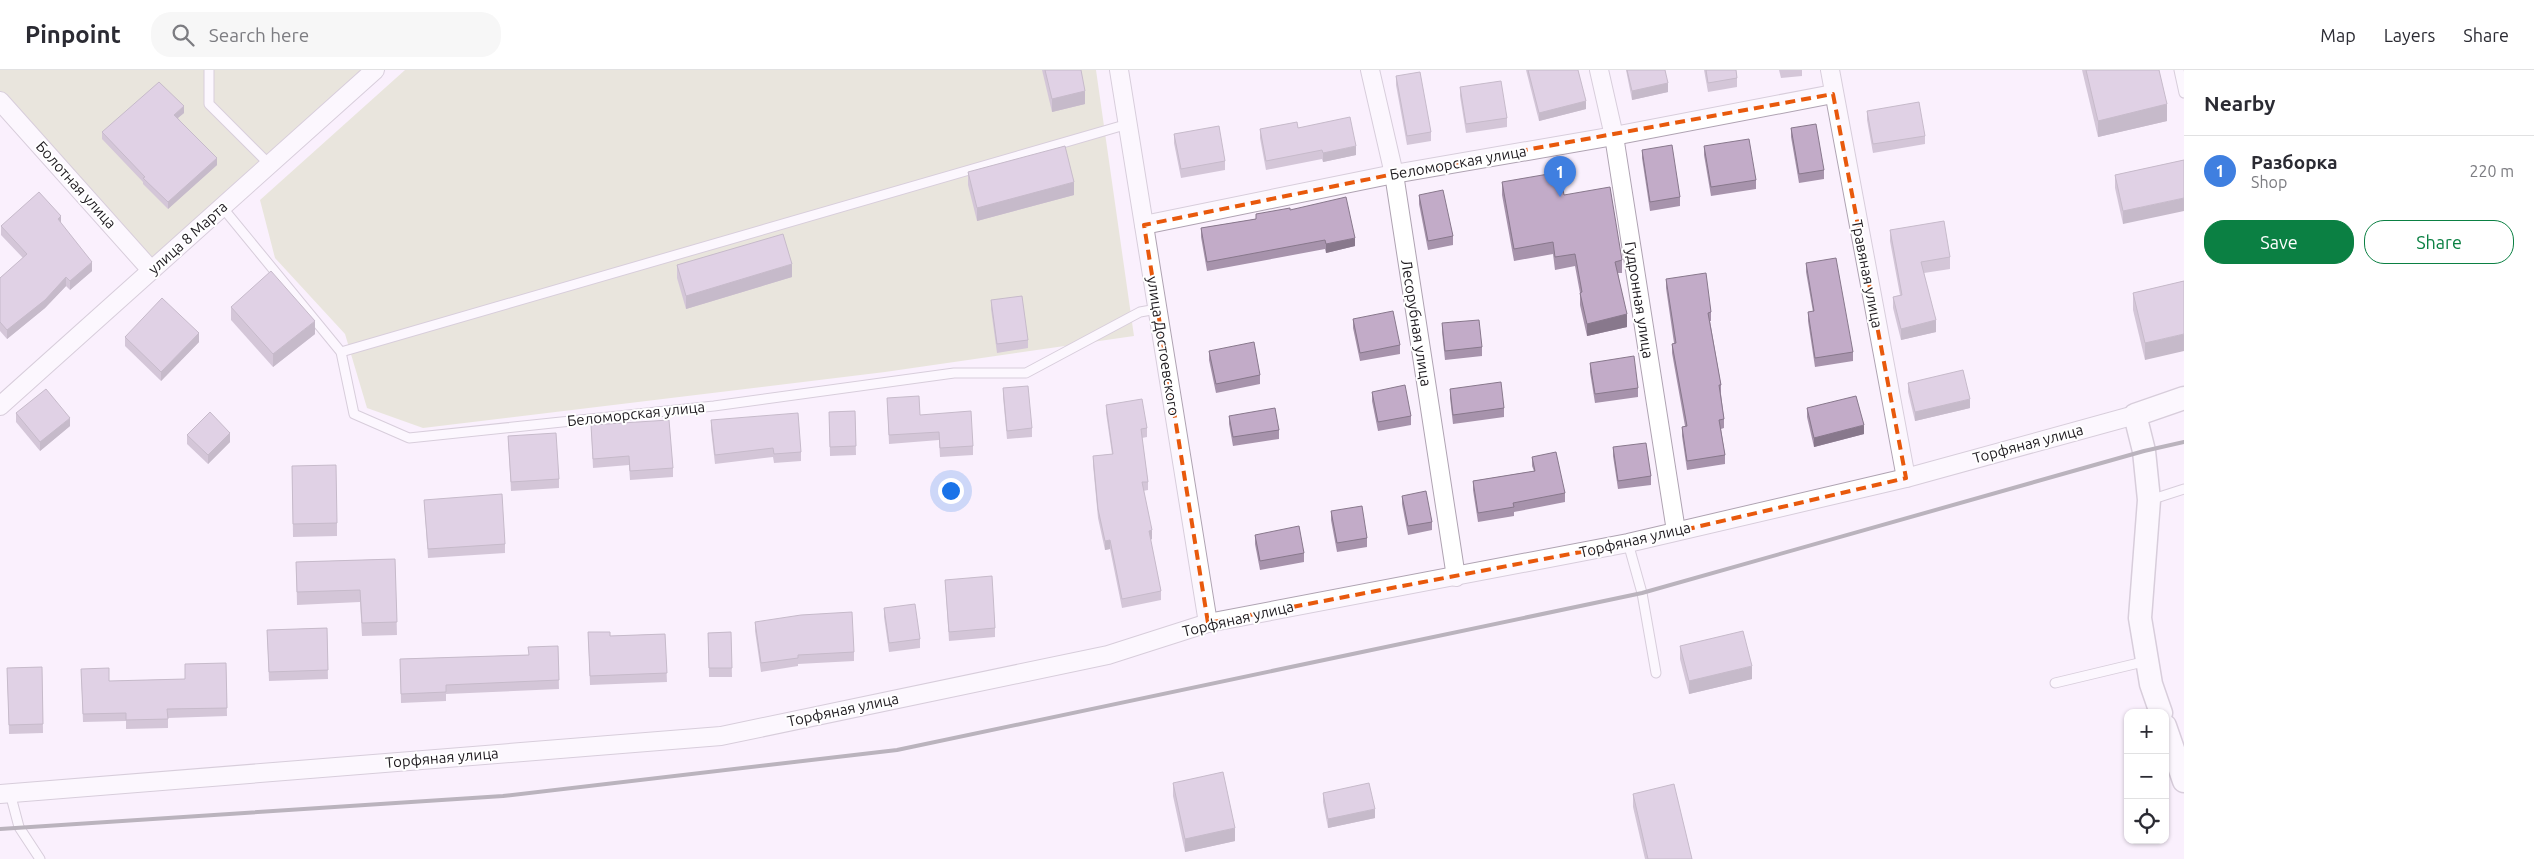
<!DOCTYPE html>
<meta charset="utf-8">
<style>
:root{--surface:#fff;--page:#f7f7f7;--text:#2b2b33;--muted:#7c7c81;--line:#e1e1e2;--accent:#0b8043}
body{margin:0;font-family:Ubuntu,sans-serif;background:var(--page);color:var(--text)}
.controls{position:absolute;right:15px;bottom:15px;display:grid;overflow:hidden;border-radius:10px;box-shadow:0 1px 4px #0004}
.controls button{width:45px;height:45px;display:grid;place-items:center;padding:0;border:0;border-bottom:1px solid var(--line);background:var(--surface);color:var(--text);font:25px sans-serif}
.you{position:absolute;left:950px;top:420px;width:18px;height:18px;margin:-12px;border:4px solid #fff;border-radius:50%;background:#1a73e8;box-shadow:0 0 0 8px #1a73e833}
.badge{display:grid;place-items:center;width:32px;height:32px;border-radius:50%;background:var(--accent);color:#fff;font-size:16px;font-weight:700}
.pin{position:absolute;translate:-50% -41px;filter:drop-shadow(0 1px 2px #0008)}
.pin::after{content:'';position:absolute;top:26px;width:18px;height:15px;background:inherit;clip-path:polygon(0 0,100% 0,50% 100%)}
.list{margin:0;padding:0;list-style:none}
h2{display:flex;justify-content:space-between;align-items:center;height:65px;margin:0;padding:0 20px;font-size:21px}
h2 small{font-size:16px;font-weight:400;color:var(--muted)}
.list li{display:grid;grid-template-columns:32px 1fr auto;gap:15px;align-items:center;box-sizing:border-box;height:70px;padding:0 20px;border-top:1px solid var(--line)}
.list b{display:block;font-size:19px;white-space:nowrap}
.list p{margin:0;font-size:16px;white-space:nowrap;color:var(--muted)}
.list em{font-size:16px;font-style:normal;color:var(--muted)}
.actions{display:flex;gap:10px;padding:15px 20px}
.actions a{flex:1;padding:11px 0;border:1px solid var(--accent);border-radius:20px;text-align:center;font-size:18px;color:var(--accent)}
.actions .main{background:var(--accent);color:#fff}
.icon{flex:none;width:28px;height:28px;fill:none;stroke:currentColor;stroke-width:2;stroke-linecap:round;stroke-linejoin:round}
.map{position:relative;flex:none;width:2184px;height:789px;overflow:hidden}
header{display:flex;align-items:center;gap:30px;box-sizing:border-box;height:70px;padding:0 25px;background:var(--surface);border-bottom:1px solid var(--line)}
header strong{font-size:24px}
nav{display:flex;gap:28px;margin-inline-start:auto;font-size:18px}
.search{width:350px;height:45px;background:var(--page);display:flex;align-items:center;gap:12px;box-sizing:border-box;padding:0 18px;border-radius:20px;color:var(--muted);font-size:19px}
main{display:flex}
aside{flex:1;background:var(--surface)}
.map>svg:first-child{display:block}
.green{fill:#d6d8b5}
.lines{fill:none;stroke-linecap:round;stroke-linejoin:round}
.service-casing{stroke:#afa3b2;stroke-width:11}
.minor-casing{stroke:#afa3b2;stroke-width:20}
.tertiary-casing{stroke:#afa3b2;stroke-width:25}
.service{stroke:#fff;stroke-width:9}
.minor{stroke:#fff;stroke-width:18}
.tertiary{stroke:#fff;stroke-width:22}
.rail{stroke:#6e686f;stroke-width:4}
.wall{fill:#a793ac}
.shaded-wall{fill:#88788c}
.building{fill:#c2abc8;stroke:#88788c}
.marked{fill:none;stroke:#e8590c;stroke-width:4;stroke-dasharray:10 6;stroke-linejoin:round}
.labels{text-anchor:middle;stroke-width:4;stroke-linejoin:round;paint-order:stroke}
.street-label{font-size:15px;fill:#1e1a1f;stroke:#fff}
</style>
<header>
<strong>Pinpoint</strong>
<div class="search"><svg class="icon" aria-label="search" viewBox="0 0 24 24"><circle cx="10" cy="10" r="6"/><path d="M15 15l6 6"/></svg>Search here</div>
<nav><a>Map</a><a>Layers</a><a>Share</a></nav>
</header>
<main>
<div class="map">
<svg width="2184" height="789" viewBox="0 0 2184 789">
<rect width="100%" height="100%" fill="#faf0fd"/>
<!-- green -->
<g class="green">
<path d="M0 0H361L152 189 0 22Z"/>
<path d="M405 0H1096L1134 266 885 302 423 358 367 338 345 264 275 188 260 130Z"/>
</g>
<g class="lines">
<defs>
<g id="service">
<path d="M209 0V34L270 95"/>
<path d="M2179 0 2184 23"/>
<path d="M222 137 341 282 354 344 409 368 714 336 954 303H1026L1140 242 1157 239"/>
<path d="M341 282 1128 54"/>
<path d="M2150 430 2184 419"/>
<path d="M1628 473 1642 523 1656 603"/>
<path d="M2055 613 2147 591"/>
<path d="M10 723 19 757 40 789"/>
</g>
<g id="minor">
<path d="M1119 0 1208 553"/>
<path d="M1370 0 1394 104 1456 507"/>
<path d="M1599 0 1614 66 1676 461"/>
<path d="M1830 0 1906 408"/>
<path d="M0 31 151 200"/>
<path d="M1144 155 1394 104 1614 66 1833 24"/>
<path d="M0 336 375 0"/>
<path d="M0 724 721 666 1108 585 1208 553 1628 473 1906 408 2135 345"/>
</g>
<g id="tertiary">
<path d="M2161 643 2151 614 2140 548 2149 430 2144 381 2135 345 2184 328"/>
<path d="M2165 656 2184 711"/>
</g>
</defs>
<!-- service casing -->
<use href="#service" class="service-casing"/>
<!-- minor casing -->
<use href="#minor" class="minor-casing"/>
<!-- tertiary casing -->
<use href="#tertiary" class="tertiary-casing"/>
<!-- service -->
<use href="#service" class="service"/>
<!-- minor -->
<use href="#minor" class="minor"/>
<!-- tertiary -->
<use href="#tertiary" class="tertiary"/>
<!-- rail -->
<path class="rail" d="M0 759 503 726 897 680 1642 523 2144 381 2184 372"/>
</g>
<!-- wall -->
<g class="wall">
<path d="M1042 0H1081L1085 34 1052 42Z"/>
<path d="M1526 0H1578L1586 39 1539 51Z"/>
<path d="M1626 0H1665L1668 22 1632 30Z"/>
<path d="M1704 0H1736L1737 8V17L1708 22Z"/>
<path d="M1779 0H1802V6L1781 8Z"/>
<path d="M2082 0H2159L2167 51 2098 67Z"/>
<path d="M1396 6 1431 62V71L1407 75 1396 15Z"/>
<path d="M1460 17 1507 48V57L1466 63 1460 26Z"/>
<path d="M1867 41 1925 66V74L1873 83 1867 50Z"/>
<path d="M184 43 178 48 217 95 168 139 143 114V112L102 69V62Z"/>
<path d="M1298 58 1356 85 1323 92 1322 89 1266 100 1260 68V59Z"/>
<path d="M1791 58 1824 100V109L1799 113 1791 67Z"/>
<path d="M1174 64 1225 91V100L1181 108 1174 73Z"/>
<path d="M1704 76 1756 110V119L1711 126 1704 85Z"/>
<path d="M1642 80 1680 127V136L1650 141 1642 88Z"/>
<path d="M2184 90 2123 154 2115 118V105Z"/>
<path d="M968 102 1074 125 977 151 968 115Z"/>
<path d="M1502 112 1564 125 1622 190V203H1618L1627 257 1587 266 1580 235V223L1575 196 1555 200 1553 184 1514 191 1502 125Z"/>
<path d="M1419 125 1453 166V175L1428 180 1419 134Z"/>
<path d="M1290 140 1355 176 1326 183 1325 179 1207 201 1201 167V158L1256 149V144Z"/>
<path d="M61 153 92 201 70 220 66 216 45 238 7 269 0 261V208L23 188 1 165V156Z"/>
<path d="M1890 160 1950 187V199L1924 203 1936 262 1901 270 1893 238V227L1900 225 1890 171Z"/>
<path d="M1806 193 1853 282V291L1815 297 1808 251V242H1813L1806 202Z"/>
<path d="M677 195 792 207 686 239 677 208Z"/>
<path d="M1666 209 1711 242V251H1710L1721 315V324L1724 349V358L1721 359 1725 385V394L1687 400 1682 366V357L1685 356 1672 283V274L1674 273 1666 218Z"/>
<path d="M2184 211 2145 290 2133 240V223Z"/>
<path d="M991 230 1028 270V278L997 283 991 239Z"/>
<path d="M231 237 315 264 273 297 231 250Z"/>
<path d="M1353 249 1400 275V284L1360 291 1353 258Z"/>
<path d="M1442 253 1482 277V286L1445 290 1442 262Z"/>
<path d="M125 267 199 272 161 311 125 276Z"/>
<path d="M1209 281 1260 305V314L1216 323 1209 290Z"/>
<path d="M1590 293 1638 318V327L1595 333 1590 302Z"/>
<path d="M1908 313 1970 338 1915 351 1908 322Z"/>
<path d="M1003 318 1032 358V367L1007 369 1003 327Z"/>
<path d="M1450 319 1504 338V347L1453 354 1450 328Z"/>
<path d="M1372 322 1411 346V355L1378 361 1372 331Z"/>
<path d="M887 328 920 345 973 376V385L940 387 939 370 889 374Z"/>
<path d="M1106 335 1147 358V367L1142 368 1148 412V420L1143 421 1152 469 1150 470 1161 521V530L1122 538 1110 479 1105 480 1098 448 1093 395V386L1112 384 1106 343Z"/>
<path d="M1807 338 1864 364 1814 377 1807 347Z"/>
<path d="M855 341 856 385 830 386 829 342Z"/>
<path d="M16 343 70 356 40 381 16 352Z"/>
<path d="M1229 346 1279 360V369L1233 376 1229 354Z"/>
<path d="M711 350 801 382V391L774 393 773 387 715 394 711 359Z"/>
<path d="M591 355 673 398V407L630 410 629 395 593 398Z"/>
<path d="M187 365 230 372 208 394 187 374Z"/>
<path d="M508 366 559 409V418L511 421Z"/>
<path d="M1613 377 1651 406V415L1618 419 1613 386Z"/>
<path d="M1532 387 1565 423V432L1514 442V446L1478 452 1473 420V411L1534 401 1532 396Z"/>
<path d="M292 396 337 453V466L293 467Z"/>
<path d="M1402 426 1432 452V460L1408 465 1402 434Z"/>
<path d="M424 430 505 474V483L428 488Z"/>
<path d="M1331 441 1367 468V477L1337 482 1331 450Z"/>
<path d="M1255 465 1304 483V492L1260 500 1255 474Z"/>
<path d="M395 489 397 565 362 566 360 532 297 535 296 492Z"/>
<path d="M945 510 995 558V567L949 571Z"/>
<path d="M884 538 920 569V578L889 582 884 547Z"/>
<path d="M755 552 854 582V591L798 594V596L761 602 755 561Z"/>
<path d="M327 558 328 609 269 611 267 560Z"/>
<path d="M588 562 610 566 665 564 667 612 590 615Z"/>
<path d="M731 562 732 607H709L708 563Z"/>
<path d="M558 576 559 619 446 624V631L401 633 400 589 528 585Z"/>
<path d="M1680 576 1752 609 1689 624 1680 589Z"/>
<path d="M226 593 227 646 168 648V658L126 659V651L83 652 81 599 109 611 185 609Z"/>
<path d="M42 597 43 663 9 664 7 598Z"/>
<path d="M1173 713 1235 771 1185 782 1173 726Z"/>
<path d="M1323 723 1375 748 1328 758 1323 732Z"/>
<path d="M1633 724 1692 789H1645L1633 737Z"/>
</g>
<!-- shaded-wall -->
<g class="shaded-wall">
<path d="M1668 13V22L1632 30V21Z"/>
<path d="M1085 21V34L1052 42V29Z"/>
<path d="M1586 31V39L1539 51V43Z"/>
<path d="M2167 34V51L2098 67V51Z"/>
<path d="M184 36V43L174 51V45Z"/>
<path d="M1356 76V85L1323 92V83Z"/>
<path d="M217 88V95L168 139V132Z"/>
<path d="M1074 112V125L977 151V138Z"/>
<path d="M2184 128V141L2123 154V141Z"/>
<path d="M61 146V154L58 149Z"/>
<path d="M1355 168V176L1326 183V174Z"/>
<path d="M92 192V201L70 220V211Z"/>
<path d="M792 194V207L686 239V226Z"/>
<path d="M66 207V216L45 238 7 269V260Z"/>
<path d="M1627 244V257L1587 266V254Z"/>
<path d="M1936 250V262L1901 270V259Z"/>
<path d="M315 251V264L273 297V284Z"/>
<path d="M199 263V272L161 311V302Z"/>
<path d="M2184 264V281L2145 290V273Z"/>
<path d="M1970 329V338L1915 351V342Z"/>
<path d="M70 348V356L40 381V372Z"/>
<path d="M1864 355V364L1814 377V368Z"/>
<path d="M230 363V372L208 394V385Z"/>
<path d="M1152 460V469L1149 470V461Z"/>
<path d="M1110 470V479L1105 480V471Z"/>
<path d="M1752 596V609L1689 624V611Z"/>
<path d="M1375 739V748L1328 758V749Z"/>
<path d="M1235 758V771L1185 782V769Z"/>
</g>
<!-- building -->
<g class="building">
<path d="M1045 0H1081L1085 21 1052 29Z"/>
<path d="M1528 0H1578L1586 31 1539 43Z"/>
<path d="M1627 0H1665L1668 13 1632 21Z"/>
<path d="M1706 0H1736L1737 8 1708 13Z"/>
<path d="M2086 0H2159L2167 34 2098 51Z"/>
<path d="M1420 2 1431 62 1407 66 1396 6Z"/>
<path d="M1501 11 1507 48 1466 54 1460 17Z"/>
<path d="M159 12 184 36 174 45 217 88 168 132 143 108 145 107 102 62Z"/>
<path d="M1919 32 1925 66 1873 74 1867 41Z"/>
<path d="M1350 47 1356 76 1323 83 1322 80 1266 91 1260 59 1297 52 1298 58Z"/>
<path d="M1816 54 1824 100 1799 104 1791 58Z"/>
<path d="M1219 56 1225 91 1181 99 1174 64Z"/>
<path d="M1749 69 1756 110 1711 117 1704 76Z"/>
<path d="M1672 75 1680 127 1650 132 1642 80Z"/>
<path d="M1065 76 1074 112 977 138 968 102Z"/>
<path d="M2184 90V128L2123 141 2115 105Z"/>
<path d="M1560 102 1564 125 1610 117 1622 190 1615 192 1627 244 1587 254 1580 223 1582 222 1575 184 1555 187 1553 172 1514 179 1502 112Z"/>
<path d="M1443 120 1453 166 1428 171 1419 125Z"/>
<path d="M39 122 61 146 58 149 92 192 70 211 66 207 45 230 7 260 0 252V208L27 184 1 156Z"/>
<path d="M1346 127 1355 168 1326 174 1325 170 1207 192 1201 158 1256 149V144L1290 138V140Z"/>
<path d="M1944 151 1950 187 1921 192 1936 250 1901 259 1893 227 1902 225 1890 160Z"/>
<path d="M783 164 792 194 686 226 677 195Z"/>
<path d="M1836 188 1853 282 1815 288 1808 242 1814 241 1806 193Z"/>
<path d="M271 201 315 251 273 284 231 237Z"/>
<path d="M1706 203 1711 242 1708 243 1721 315H1719L1724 349 1719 350 1725 385 1687 391 1682 357 1687 356 1672 274 1676 273 1666 209Z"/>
<path d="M2184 211V264L2145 273 2133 223Z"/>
<path d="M1022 226 1028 270 997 274 991 230Z"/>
<path d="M162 228 199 263 161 302 125 267Z"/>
<path d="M1393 241 1400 275 1360 283 1353 249Z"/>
<path d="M1479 250 1482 277 1445 281 1442 253Z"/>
<path d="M1254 272 1260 305 1216 314 1209 281Z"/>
<path d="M1634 286 1638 318 1595 324 1590 293Z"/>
<path d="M1963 300 1970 329 1915 342 1908 313Z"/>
<path d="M1501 312 1504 338 1453 345 1450 319Z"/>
<path d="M1405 315 1411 346 1378 352 1372 322Z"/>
<path d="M1028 316 1032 358 1007 361 1003 318Z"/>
<path d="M46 319 70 348 40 372 16 343Z"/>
<path d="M919 326 920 345 971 341 973 376 940 378 939 362 889 365 887 328Z"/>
<path d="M1856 326 1864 355 1814 368 1807 338Z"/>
<path d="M1142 329 1147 358 1141 359 1148 412H1142L1152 460 1149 461 1161 521 1122 529 1110 470 1105 471 1098 439 1093 386 1113 384 1106 335Z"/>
<path d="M1275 338 1279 360 1233 367 1229 346Z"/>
<path d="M855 341 856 376 830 377 829 342Z"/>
<path d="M210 342 230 363 208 385 187 365Z"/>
<path d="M798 343 801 382 774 384 773 378 715 385 711 350Z"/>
<path d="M669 350 673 398 630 401 629 386 593 389 591 355Z"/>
<path d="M556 363 559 409 511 412 508 366Z"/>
<path d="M1646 373 1651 406 1618 411 1613 377Z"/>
<path d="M1556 382 1565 423 1513 433 1514 437 1478 443 1473 411 1535 401 1532 387Z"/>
<path d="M336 395 337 453 293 454 292 396Z"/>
<path d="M1426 421 1432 452 1408 456 1402 426Z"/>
<path d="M502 424 505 474 428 479 424 430Z"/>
<path d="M1362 436 1367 468 1337 473 1331 441Z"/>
<path d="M1299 456 1304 483 1260 491 1255 465Z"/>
<path d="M395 489 397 552 362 553 360 520 297 522 296 492Z"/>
<path d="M992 506 995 558 949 562 945 510Z"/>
<path d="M915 534 920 569 889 573 884 538Z"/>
<path d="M852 542 854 582 798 585V588L761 593 755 552 801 545Z"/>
<path d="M327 558 328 600 269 602 267 560Z"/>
<path d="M1743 561 1752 596 1689 611 1680 576Z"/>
<path d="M588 562H610V566L665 564 667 603 590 606Z"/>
<path d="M731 562 732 598H709L708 563Z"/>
<path d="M558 576 559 610 446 615V622L401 624 400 589 529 585 528 577Z"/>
<path d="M226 593 227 638 167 639 168 649 126 650V643L83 644 81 599 109 598V611L185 609V594Z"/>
<path d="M42 597 43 654 9 655 7 598Z"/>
<path d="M1223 702 1235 758 1185 769 1173 713Z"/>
<path d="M1369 713 1375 739 1328 749 1323 723Z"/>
<path d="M1674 714 1692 789H1648L1633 724Z"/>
</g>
<!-- marked area -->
<path d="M0 0H2184V789H0ZM1833 24 1906 408 1628 473 1208 553 1144 155 1394 104Z" fill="#faf0fd" fill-opacity=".55" fill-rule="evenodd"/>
<path class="marked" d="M1833 24 1906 408 1628 473 1208 553 1144 155 1394 104Z"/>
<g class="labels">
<!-- street labels -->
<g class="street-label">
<text transform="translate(1458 93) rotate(-10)" y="5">Беломорская улица</text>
<text transform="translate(76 115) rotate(48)" y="5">Болотная улица</text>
<text transform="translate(188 168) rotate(-42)" y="5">улица 8 Марта</text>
<text transform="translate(1867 204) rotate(79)" y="5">Травяная улица</text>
<text transform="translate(1639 230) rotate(81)" y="5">Гудронная улица</text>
<text transform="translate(1416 253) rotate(81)" y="5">Лесорубная улица</text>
<text transform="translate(1163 276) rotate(81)" y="5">улица Достоевского</text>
<text transform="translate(636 344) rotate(-6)" y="5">Беломорская улица</text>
<text transform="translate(2028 374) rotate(-15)" y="5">Торфяная улица</text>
<text transform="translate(1635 470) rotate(-13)" y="5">Торфяная улица</text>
<text transform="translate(1238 549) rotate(-13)" y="5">Торфяная улица</text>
<text transform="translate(843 640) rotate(-12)" y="5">Торфяная улица</text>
<text transform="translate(442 688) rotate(-5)" y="5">Торфяная улица</text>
</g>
</g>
</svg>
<div class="controls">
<button>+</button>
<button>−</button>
<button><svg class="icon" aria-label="locate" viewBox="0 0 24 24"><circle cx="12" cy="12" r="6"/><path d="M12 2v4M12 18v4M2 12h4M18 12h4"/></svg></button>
</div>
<div class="you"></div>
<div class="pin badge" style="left:1560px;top:127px;background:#3f7fe0">1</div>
</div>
<aside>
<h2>Nearby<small></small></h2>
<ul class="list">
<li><span class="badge" style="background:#3f7fe0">1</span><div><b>Разборка</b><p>Shop</p></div><em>220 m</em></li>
</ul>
<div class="actions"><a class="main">Save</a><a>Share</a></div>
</aside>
</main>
